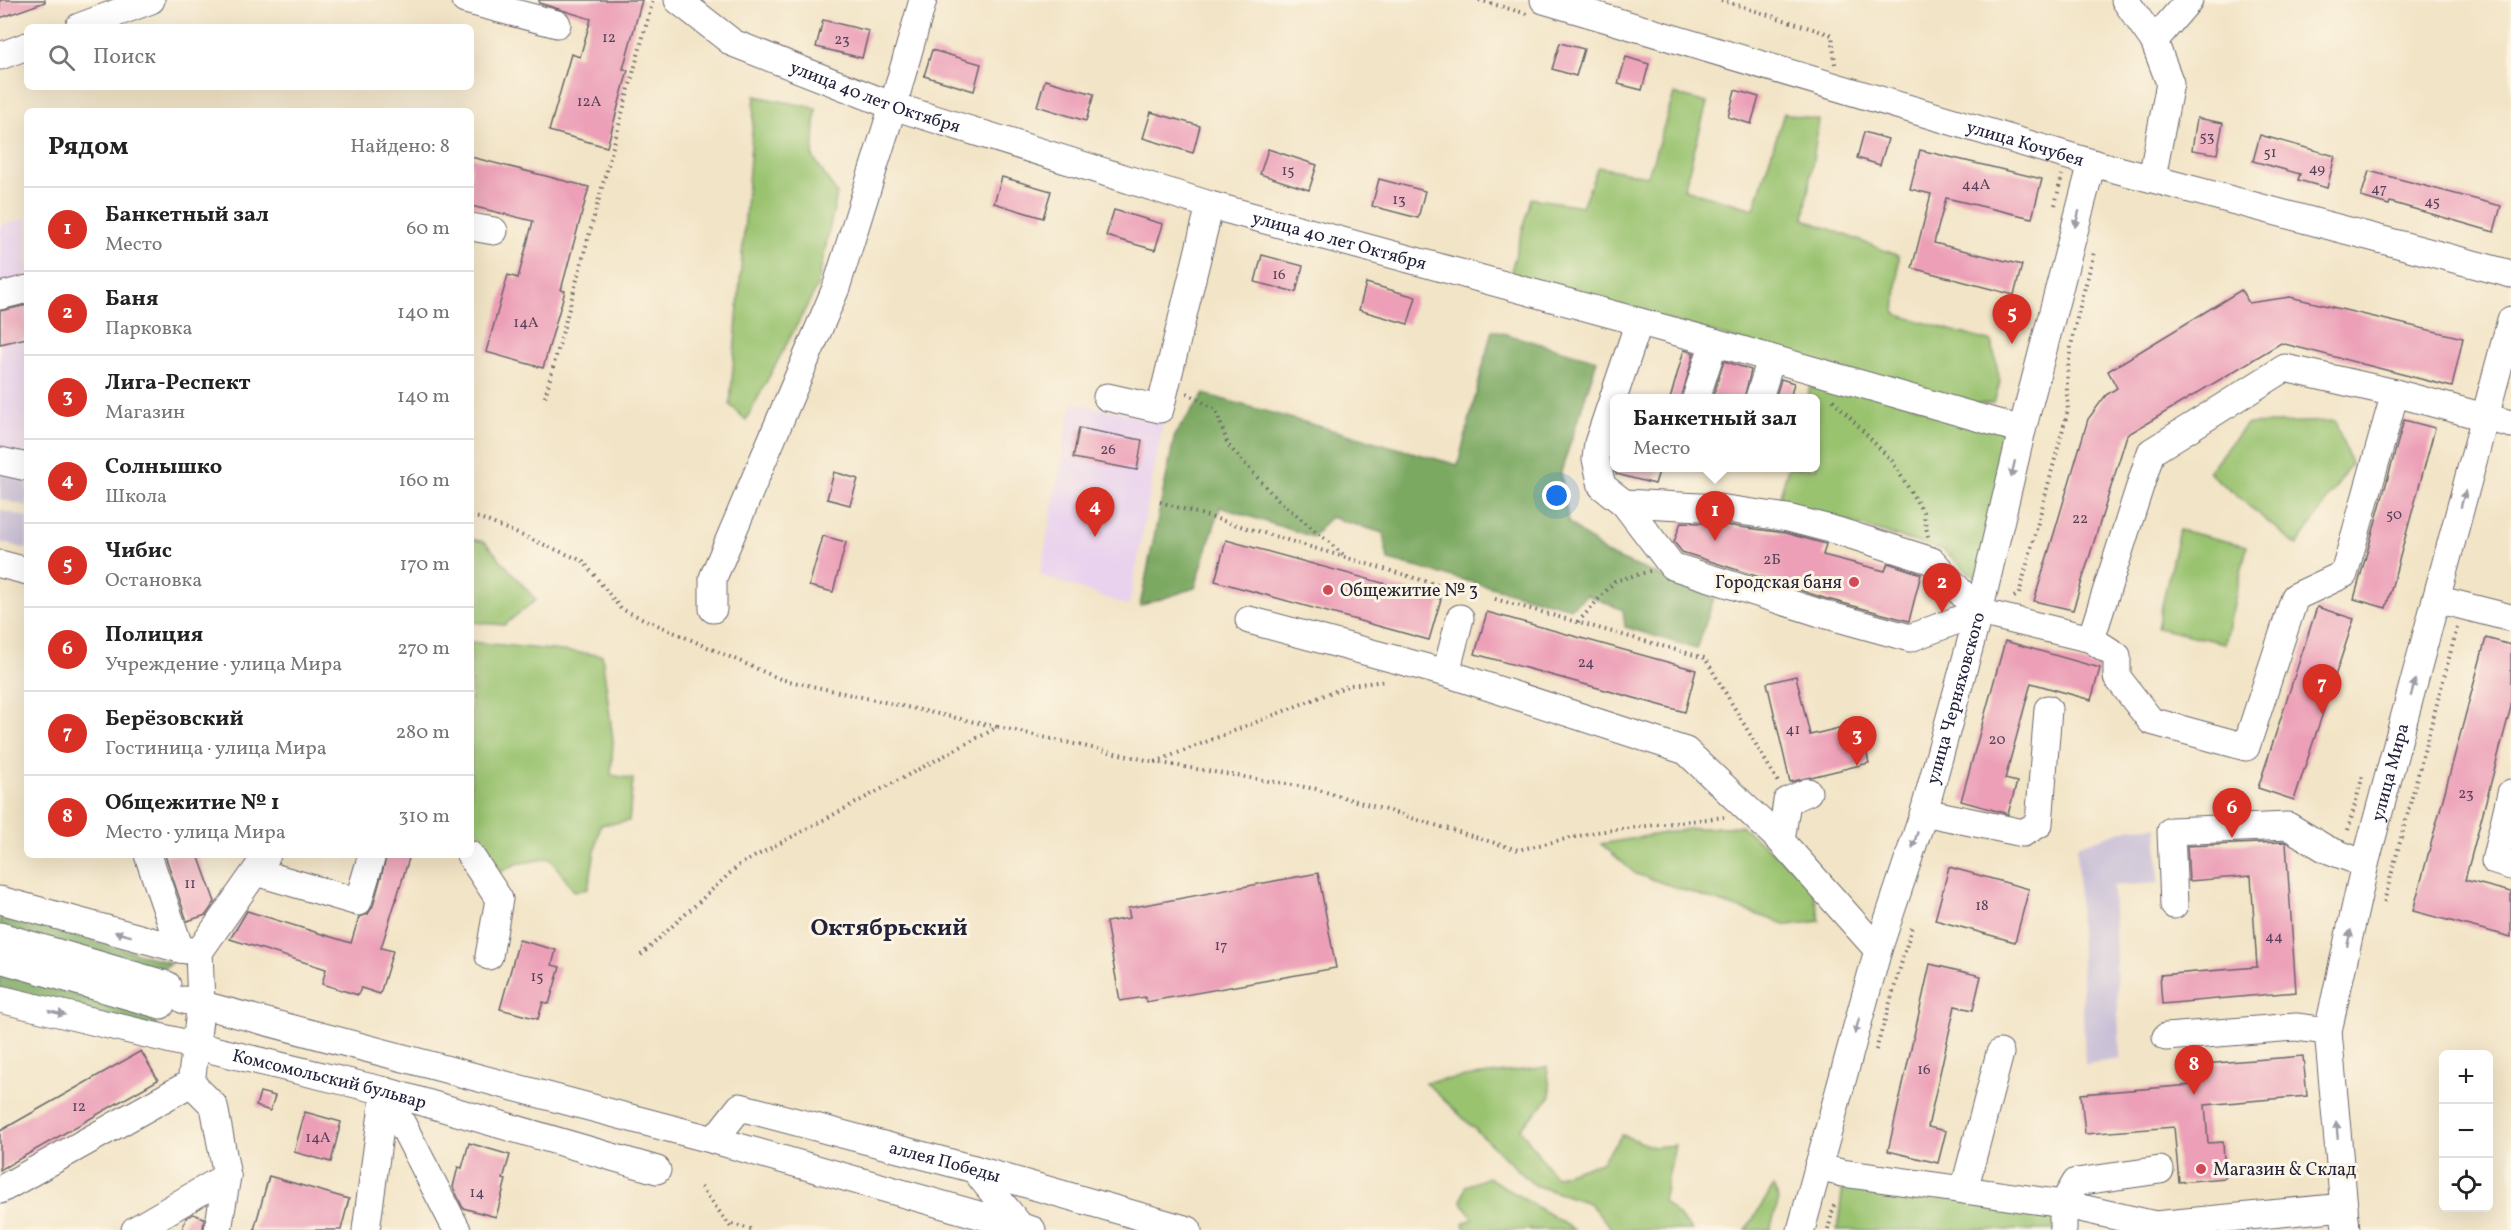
<!DOCTYPE html>
<html lang="ru">
<meta charset="utf-8">
<style>
:root{--surface:#fff;--page:#f2f2f2;--text:#222;--muted:#767676;--line:#e0e0e0;--accent:#d93025}
body{margin:0;font-family:Vollkorn,serif;background:var(--page);color:var(--text)}
.controls{position:absolute;right:18px;bottom:18px;display:grid;overflow:hidden;border-radius:9px;box-shadow:0 6px 24px #0002}
.controls button{width:54px;height:54px;display:grid;place-items:center;padding:0;border:0;border-bottom:2px solid var(--line);background:var(--surface);color:var(--text);font:30px sans-serif}
.you{position:absolute;left:1557px;top:496px;width:21px;height:21px;margin:-15px;border:4px solid #fff;border-radius:50%;background:#1a73e8;box-shadow:0 0 0 9px #1a73e833}
.badge{display:grid;place-items:center;width:39px;height:39px;border-radius:50%;background:var(--accent);color:#fff;font-size:20px;font-weight:700}
.pin{position:absolute;translate:-50% -50px;filter:drop-shadow(0 2px 3px #0008)}
.pin::after{content:'';position:absolute;top:32px;width:21px;height:18px;background:inherit;clip-path:polygon(0 0,100% 0,50% 100%)}
.popup{position:absolute;left:1610px;top:394px;width:210px;height:78px;box-sizing:border-box;display:grid;place-content:center;border-radius:9px;background:var(--surface);filter:drop-shadow(0 2px 4px #0005);font-size:20px;white-space:nowrap;color:var(--muted)}
.popup b{font-size:22px;color:var(--text)}
.popup::after{content:'';position:absolute;left:50%;top:100%;margin-left:-12px;border:12px solid transparent;border-top-color:var(--surface)}
.list{margin:0;padding:0;list-style:none}
h2{display:flex;justify-content:space-between;align-items:center;height:78px;margin:0;padding:0 24px;font-size:26px}
h2 small{font-size:20px;font-weight:400;color:var(--muted)}
.list li{display:grid;grid-template-columns:39px 1fr auto;gap:18px;align-items:center;box-sizing:border-box;height:84px;padding:0 24px;border-top:2px solid var(--line)}
.list b{display:block;font-size:22px;white-space:nowrap}
.list p{margin:0;font-size:20px;white-space:nowrap;color:var(--muted)}
.list em{font-size:20px;font-style:normal;color:var(--muted)}
.icon{flex:none;width:33px;height:33px;fill:none;stroke:currentColor;stroke-width:2;stroke-linecap:round;stroke-linejoin:round}
.map{position:relative;flex:none;width:2511px;height:1230px;overflow:hidden}
.search{position:absolute;background:var(--surface);box-shadow:0 6px 24px #0002;left:24px;top:24px;width:450px;height:66px;display:flex;align-items:center;gap:15px;box-sizing:border-box;padding:0 21px;border-radius:9px;color:var(--muted);font-size:22px}
.panel{position:absolute;background:var(--surface);box-shadow:0 6px 24px #0002;left:24px;top:108px;width:450px;height:750px;border-radius:9px}
.map>svg:first-child{display:block}
.built{fill:#e9d2ee}
.industrial{fill:#c9bfd7}
.green{fill:#9ac36f;stroke:#5e7255;stroke-width:1.5}
.forest{fill:#7ba962;stroke:#4e664e;stroke-width:1.5}
.building{fill:#ec9fb7}
.lines{fill:none;stroke-linecap:round;stroke-linejoin:round}
.minor-casing{stroke:#6b666c;stroke-width:29}
.path{stroke:#6b666c;stroke-width:4;stroke-dasharray:1.5 4.5;stroke-linecap:butt}
.minor{stroke:#fff;stroke-width:27}
.oneway{fill:#9c9ca7}
.poi-dot{fill:#d1495b;stroke:#fcf5e5;stroke-width:2}
.labels{text-anchor:middle;stroke-width:6;stroke-linejoin:round;paint-order:stroke}
.number-label{font-size:15px;fill:#54415a}
.street-label{font-size:18px;fill:#22223b;stroke:#fcf5e5}
.poi-label{font-size:18px;fill:#22223b;stroke:#fcf5e5;text-anchor:start}
.district-label{font-size:24px;font-weight:bold;fill:#22223b;stroke:#fcf5e5}
</style>
<div class="map">
<svg width="2511" height="1230" viewBox="0 0 2511 1230">
<rect width="100%" height="100%" fill="#fcf5e5"/>
<filter id="ink" filterUnits="userSpaceOnUse"><feTurbulence type="fractalNoise" baseFrequency=".0167" numOctaves="2"/><feDisplacementMap in="SourceGraphic" scale="12" xChannelSelector="R" yChannelSelector="G"/><feConvolveMatrix kernelMatrix="1 2 1 2 8 2 1 2 1" color-interpolation-filters="sRGB"/></filter>
<filter id="wash" filterUnits="userSpaceOnUse"><feTurbulence type="fractalNoise" baseFrequency=".008" numOctaves="4" result="noise"/><feDisplacementMap in="SourceGraphic" scale="24" xChannelSelector="R" yChannelSelector="G"/><feGaussianBlur stdDeviation="1.35" result="paint"/><feColorMatrix in="noise" values="0 0 0 0 0 0 0 0 0 0 0 0 0 0 0 0 0 1.4 0 .05"/><feComposite in="paint" operator="in"/></filter>
<g filter="url(#wash)">
<rect width="100%" height="100%" fill="#f2e4c6"/>
<!-- built -->
<g class="built">
<path d="M27 218V457L0 451V226Z"/>
<path d="M1072 402 1163 422 1129 606 1040 575Z"/>
</g>
<!-- industrial -->
<g class="industrial">
<path d="M0 468 27 475V506L0 499Z"/>
<path d="M0 510 27 517V549L0 542Z"/>
<path d="M2157 827 2159 883 2113 886 2120 1059 2085 1064 2077 846 2131 828Z"/>
</g>
<!-- green -->
<g class="green">
<path d="M1674 94 1707 103 1684 189 1754 209 1784 113 1819 120 1804 219 1899 256 1895 314 1992 342 2000 382 1994 403 1964 404 1510 275 1531 198 1582 206 1598 167 1648 176Z"/>
<path d="M755 96 816 108 813 157 837 194 817 287 746 420 730 405Z"/>
<path d="M1813 377 2000 429 2012 444 1976 578 1943 550 1778 502 1788 468H1816V398H1807Z"/>
<path d="M2335 421 2351 464 2297 546 2208 472 2246 424Z"/>
<path d="M2179 530 2247 546 2225 643 2157 628Z"/>
<path d="M471 539 485 542 536 600 504 625 471 622Z"/>
<path d="M471 642 602 655 613 740 611 775 633 779 629 821 600 825 588 889 574 891 550 858 516 864 501 872 471 819Z"/>
<path d="M1741 826 1812 885 1820 921 1788 925 1636 874 1601 844 1688 829Z"/>
<path d="M1547 1067 1551 1096 1520 1129 1555 1177 1601 1162 1622 1135 1653 1147 1675 1145 1663 1201 1692 1230H1613L1589 1203 1534 1185 1425 1082Z"/>
<path d="M1488 1177 1575 1230H1465L1463 1223 1473 1219 1461 1201 1466 1186Z"/>
<path d="M1844 1180 2057 1209V1230H1837Z"/>
<path d="M1773 1187 1779 1199 1770 1230H1746Z"/>
</g>
<!-- forest -->
<g class="forest">
<path d="M1492 330 1597 360 1561 472 1568 522 1607 554 1714 598 1697 649 1625 627 1623 610 1587 595 1571 608 1388 560 1383 533 1330 517 1313 537 1220 507 1195 588 1140 606 1175 434 1204 394 1458 465Z"/>
<path d="M0 912 171 963 154 975 0 931Z"/>
<path d="M0 965 156 1014V1033L0 988Z"/>
</g>
<g id="blocks">
<!-- building -->
<g class="building">
<path d="M0 0H45V2L0 18Z"/>
<path d="M539 0H642L623 69 628 70 607 147 549 131 571 54 580 57 591 19 539 3Z"/>
<path d="M823 20 869 31 862 58 816 47Z"/>
<path d="M1560 43 1584 49 1576 76 1552 69Z"/>
<path d="M932 50 981 64 974 91 924 76Z"/>
<path d="M1626 57 1649 64 1642 90 1618 84Z"/>
<path d="M1045 80 1094 94 1086 121 1037 106Z"/>
<path d="M1735 90 1759 97 1751 124 1728 117Z"/>
<path d="M1151 112 1200 126 1193 153 1143 138Z"/>
<path d="M2197 118 2223 123 2217 154 2192 150Z"/>
<path d="M1864 132 1888 139 1880 165 1857 158Z"/>
<path d="M2260 135 2335 156 2327 188 2298 180 2300 174 2253 161Z"/>
<path d="M1268 149 1317 165 1309 190 1260 174Z"/>
<path d="M1920 150 2042 179 2032 218 1946 198 1934 243 2022 265 2014 295 1912 268 1931 194 1910 189Z"/>
<path d="M471 157 589 187 561 290 565 291 543 368 486 352 508 275 518 278 533 221 471 206Z"/>
<path d="M2369 171 2501 206 2494 232 2390 202 2389 205 2361 197Z"/>
<path d="M1002 177 1051 191 1043 218 994 203Z"/>
<path d="M1379 179 1425 191 1418 218 1372 206Z"/>
<path d="M1114 210 1163 224 1155 250 1106 236Z"/>
<path d="M1262 255 1303 266 1296 292 1255 282Z"/>
<path d="M1366 283 1416 297 1408 324 1359 310Z"/>
<path d="M2241 290 2249 303 2290 297 2463 338 2452 387 2281 343 2127 435 2073 610 2034 601 2088 419 2106 395 2117 388 2108 371Z"/>
<path d="M27 305V338L0 344V311Z"/>
<path d="M1684 350 1694 353 1681 399H1670Z"/>
<path d="M1724 361 1751 370 1744 399H1712Z"/>
<path d="M1781 379 1794 383 1790 399H1775Z"/>
<path d="M2404 420 2435 428 2386 608 2354 599Z"/>
<path d="M1079 428 1142 440 1137 470 1073 458Z"/>
<path d="M1614 468H1660L1655 484 1616 474Z"/>
<path d="M834 472 858 479 850 505 827 499Z"/>
<path d="M1681 522 1717 524 1785 533 1826 544 1823 555 1885 571 1888 563 1921 574 1909 621 1824 598 1682 552 1674 542Z"/>
<path d="M823 536 846 542 833 592 809 586Z"/>
<path d="M1226 540 1441 599 1429 640 1215 581Z"/>
<path d="M2317 607 2354 619 2294 800 2258 788Z"/>
<path d="M1487 612 1696 670 1685 712 1475 654Z"/>
<path d="M2486 638 2511 645V707L2465 880 2511 892V937L2413 911Z"/>
<path d="M2005 641 2100 668 2091 700 2031 683 2005 779 2017 782 2008 814 1961 801Z"/>
<path d="M1796 676 1810 735 1860 723 1869 763 1790 782 1767 683Z"/>
<path d="M2284 842 2286 843 2296 992 2162 1004 2160 975 2257 967 2251 876 2189 881 2187 846Z"/>
<path d="M165 855H198L215 902 206 915 187 921Z"/>
<path d="M387 855H410L381 948 393 951 380 994 361 988 358 995 322 984 326 969 230 939 247 911 351 943 359 917 368 914 373 906Z"/>
<path d="M1949 867 2029 889 2015 942 1935 920Z"/>
<path d="M1318 873 1336 968 1146 1002 1145 997 1120 1001 1106 922 1130 918 1128 908Z"/>
<path d="M519 940 556 950 552 965 560 967 549 1004 543 1002 538 1019 500 1009Z"/>
<path d="M1930 964 1981 976 1973 1010 1955 1006 1928 1127 1946 1131 1938 1163 1888 1151Z"/>
<path d="M141 1051 158 1080 0 1170V1131Z"/>
<path d="M2303 1056 2307 1096 2205 1105 2208 1143 2223 1142 2225 1178 2179 1182 2174 1127 2085 1134 2081 1094 2192 1085 2190 1065Z"/>
<path d="M260 1092 275 1096 270 1111 256 1106Z"/>
<path d="M305 1112 341 1122 331 1162 294 1152Z"/>
<path d="M469 1143 510 1155 503 1179 506 1180 496 1217 463 1208 453 1187 458 1167 462 1168Z"/>
<path d="M269 1176 349 1199 341 1230H254Z"/>
<path d="M193 1214 204 1218 203 1230H182L186 1218Z"/>
</g>
</g>
</g>
<g filter="url(#ink)">
<use href="#blocks" fill-opacity="0" stroke="#6b666c" stroke-width="1.5"/>
<g class="lines">
<defs>
<g id="minor">
<path d="M465 0 557 24"/>
<path id="s1" d="M678 0 733 43 893 106 1210 205 1714 342 2022 430"/>
<path id="s2" d="M1544 0 2092 163 2511 274"/>
<path d="M2125 0 2154 41 2170 83 2152 178"/>
<path d="M79 27 151 0"/>
<path d="M2154 41 2189 0"/>
<path d="M0 56 27 46"/>
<path d="M471 227 494 231"/>
<path d="M0 296 27 289"/>
<path d="M1639 322 1598 443 1596 459 1602 486 1624 503 1719 508 1788 518 1838 531 1932 561 1979 612 2091 639 2117 656V677L2151 721 2246 747 2295 597 2344 574 2395 393 2285 368 2151 452 2091 639"/>
<path d="M2395 393 2511 424"/>
<path d="M1107 397 1160 409 1210 205"/>
<path d="M1696 398 1714 342"/>
<path d="M1759 398 1771 359"/>
<path d="M0 461 27 467"/>
<path d="M1624 503 1672 566 1820 613 1910 638 1979 612"/>
<path d="M0 564 27 571"/>
<path d="M2436 599 2511 618"/>
<path d="M713 609V578L836 288 893 106 923 0"/>
<path d="M1249 620 1446 673 1686 751 1781 841 1878 950"/>
<path d="M1446 673 1460 618"/>
<path d="M2511 793 2495 861 2511 866"/>
<path d="M1924 812 2023 833 2039 824 2048 709"/>
<path d="M1781 841 1787 801 1808 792"/>
<path d="M470 855 499 899 489 956"/>
<path d="M256 872 358 902 372 855"/>
<path d="M0 900 180 949"/>
<path d="M2174 905 2171 831 2288 826 2326 849 2365 864"/>
<path d="M0 936 167 985"/>
<path d="M199 952 267 855"/>
<path d="M0 959 161 1005"/>
<path id="s3" d="M0 999 385 1091 657 1170"/>
<path d="M184 1000 714 1140 1032 1230"/>
<path d="M2166 1037 2296 1027 2328 1031"/>
<path d="M191 1083 214 1106 227 1176 218 1230"/>
<path d="M385 1091 457 1230"/>
<path id="s4" d="M714 1140 740 1107 974 1169 1188 1230"/>
<path d="M1818 1167 1842 1173 1964 1190 2000 1053"/>
<path d="M974 1169 1020 1226"/>
<path d="M0 1190 191 1083 201 1004 199 952 180 949 148 855"/>
<path d="M1964 1190 2063 1204 2076 1182 2160 1170"/>
<path d="M135 1230 227 1176"/>
<path d="M366 1230 385 1091"/>
<path id="s5" d="M1801 1230 1878 950 1924 812 1979 612 2022 430 2092 163"/>
<path d="M2063 1230V1204L2155 1225 2344 1207"/>
<path id="s6" d="M2346 1230 2328 1031 2365 864 2511 320"/>
</g>
</defs>
<!-- minor casing -->
<use href="#minor" class="minor-casing"/>
<!-- path -->
<g class="path">
<path d="M1479 0 1527 14"/>
<path d="M1721 0 1832 35 1835 64"/>
<path d="M2055 205 2062 175"/>
<path d="M1187 393 1216 410 1228 445 1275 497 1345 556"/>
<path d="M545 397 653 0"/>
<path d="M1833 400 1892 461 1923 512 1928 537"/>
<path d="M1160 502 1438 585"/>
<path d="M471 517 480 518 583 561 621 609 780 679 997 727"/>
<path d="M2014 597 2019 594 2068 410C2062 357 2082 303 2094 252"/>
<path d="M1495 599 1705 658 1778 782"/>
<path d="M1578 622 1615 581 1650 571"/>
<path d="M1155 762 1316 789 1518 850 1596 832 1724 817"/>
<path d="M2348 830 2363 775"/>
<path d="M2384 902 2457 628"/>
<path d="M641 955 739 865 998 727 1155 762 1350 685 1386 681"/>
<path d="M1876 1050 1912 927"/>
<path d="M701 1187 733 1230"/>
<path d="M732 1224 754 1230"/>
<path d="M1828 1230 1835 1201"/>
</g>
<!-- minor -->
<use href="#minor" class="minor"/>
</g>
<!-- one-way arrows -->
<defs><path id="oneway-solid" d="M-6-.8H1V-3.2L6.5 0L1 3.2V.8H-6Z" transform="scale(1.5)"/></defs>
<g class="oneway">
<use href="#oneway-solid" transform="translate(2077 219) rotate(105)"/>
<use href="#oneway-solid" transform="translate(2013 469) rotate(103)"/>
<use href="#oneway-solid" transform="translate(2463 499) rotate(-75)"/>
<use href="#oneway-solid" transform="translate(2413 688) rotate(-75)"/>
<use href="#oneway-solid" transform="translate(1915 840) rotate(108)"/>
<use href="#oneway-solid" transform="translate(123 934) rotate(-165)"/>
<use href="#oneway-solid" transform="translate(2349 938) rotate(-77)"/>
<use href="#oneway-solid" transform="translate(57 1013) rotate(13)"/>
<use href="#oneway-solid" transform="translate(1857 1026) rotate(106)"/>
<use href="#oneway-solid" transform="translate(2337 1130) rotate(-95)"/>
</g>
</g>
<!-- markers -->
<g class="poi-dot">
<circle cx="1854" cy="582" r="6"/>
<circle cx="1328" cy="590" r="6"/>
<circle cx="2201" cy="1169" r="6"/>
</g>
<g class="labels">
<!-- number labels -->
<g class="number-label">
<text x="609" y="42">12</text>
<text x="842" y="44">23</text>
<text x="589" y="106">12А</text>
<text x="2207" y="141">53</text>
<text x="2270" y="157">51</text>
<text x="2317" y="173">49</text>
<text x="1288" y="175">15</text>
<text x="1976" y="189">44А</text>
<text x="2379" y="193">47</text>
<text x="1399" y="204">13</text>
<text x="2432" y="206">45</text>
<text x="1279" y="279">16</text>
<text x="526" y="327">14А</text>
<text x="1108" y="454">26</text>
<text x="2394" y="519">50</text>
<text x="2080" y="523">22</text>
<text x="1772" y="564">2Б</text>
<text x="1586" y="667">24</text>
<text x="1793" y="734">41</text>
<text x="1997" y="744">20</text>
<text x="2466" y="798">23</text>
<text x="190" y="888">11</text>
<text x="1982" y="910">18</text>
<text x="2274" y="941">44</text>
<text x="1221" y="950">17</text>
<text x="537" y="981">15</text>
<text x="1924" y="1074">16</text>
<text x="79" y="1111">12</text>
<text x="318" y="1142">14А</text>
<text x="477" y="1197">14</text>
</g>
<!-- street labels -->
<g class="street-label">
<text dy="6" stroke="none"><textPath href="#s1" startOffset="222">улица 40 лет Октября</textPath></text>
<text dy="6" stroke="none"><textPath href="#s2" startOffset="502">улица Кочубея</textPath></text>
<text dy="6" stroke="none"><textPath href="#s1" startOffset="708">улица 40 лет Октября</textPath></text>
<text dy="6" stroke="none"><textPath href="#s5" startOffset="554">улица Черняховского</textPath></text>
<text dy="6" stroke="none"><textPath href="#s6" startOffset="466">улица Мира</textPath></text>
<text dy="6" stroke="none"><textPath href="#s3" startOffset="339">Комсомольский бульвар</textPath></text>
<text dy="6" stroke="none"><textPath href="#s4" startOffset="254">аллея Победы</textPath></text>
</g>
<!-- poi labels -->
<g class="poi-label">
<text x="1842" y="588" text-anchor="end">Городская баня</text>
<text x="1340" y="596">Общежитие № 3</text>
<text x="2213" y="1175">Магазин &amp; Склад</text>
</g>
<!-- district labels -->
<g class="district-label">
<text x="889" y="935">Октябрьский</text>
</g>
</g>
</svg>
<div class="controls">
<button>+</button>
<button>−</button>
<button><svg class="icon" aria-label="locate" viewBox="0 0 24 24"><circle cx="12" cy="12" r="6"/><path d="M12 2v4M12 18v4M2 12h4M18 12h4"/></svg></button>
</div>
<div class="you"></div>
<div class="pin badge" style="left:1715px;top:541px">1</div>
<div class="popup"><b>Банкетный зал</b>Место</div>
<div class="pin badge" style="left:1942px;top:613px">2</div>
<div class="pin badge" style="left:1857px;top:766px">3</div>
<div class="pin badge" style="left:1095px;top:537px">4</div>
<div class="pin badge" style="left:2012px;top:344px">5</div>
<div class="pin badge" style="left:2232px;top:838px">6</div>
<div class="pin badge" style="left:2322px;top:714px">7</div>
<div class="pin badge" style="left:2194px;top:1095px">8</div>
<div class="search"><svg class="icon" aria-label="search" viewBox="0 0 24 24"><circle cx="10" cy="10" r="6"/><path d="M15 15l6 6"/></svg>Поиск</div>
<section class="panel">
<h2>Рядом<small>Найдено: 8</small></h2>
<ul class="list">
<li><span class="badge">1</span><div><b>Банкетный зал</b><p>Место</p></div><em>60 m</em></li>
<li><span class="badge">2</span><div><b>Баня</b><p>Парковка</p></div><em>140 m</em></li>
<li><span class="badge">3</span><div><b>Лига-Респект</b><p>Магазин</p></div><em>140 m</em></li>
<li><span class="badge">4</span><div><b>Солнышко</b><p>Школа</p></div><em>160 m</em></li>
<li><span class="badge">5</span><div><b>Чибис</b><p>Остановка</p></div><em>170 m</em></li>
<li><span class="badge">6</span><div><b>Полиция</b><p>Учреждение · улица Мира</p></div><em>270 m</em></li>
<li><span class="badge">7</span><div><b>Берёзовский</b><p>Гостиница · улица Мира</p></div><em>280 m</em></li>
<li><span class="badge">8</span><div><b>Общежитие № 1</b><p>Место · улица Мира</p></div><em>310 m</em></li>
</ul>
</section>
</div>
